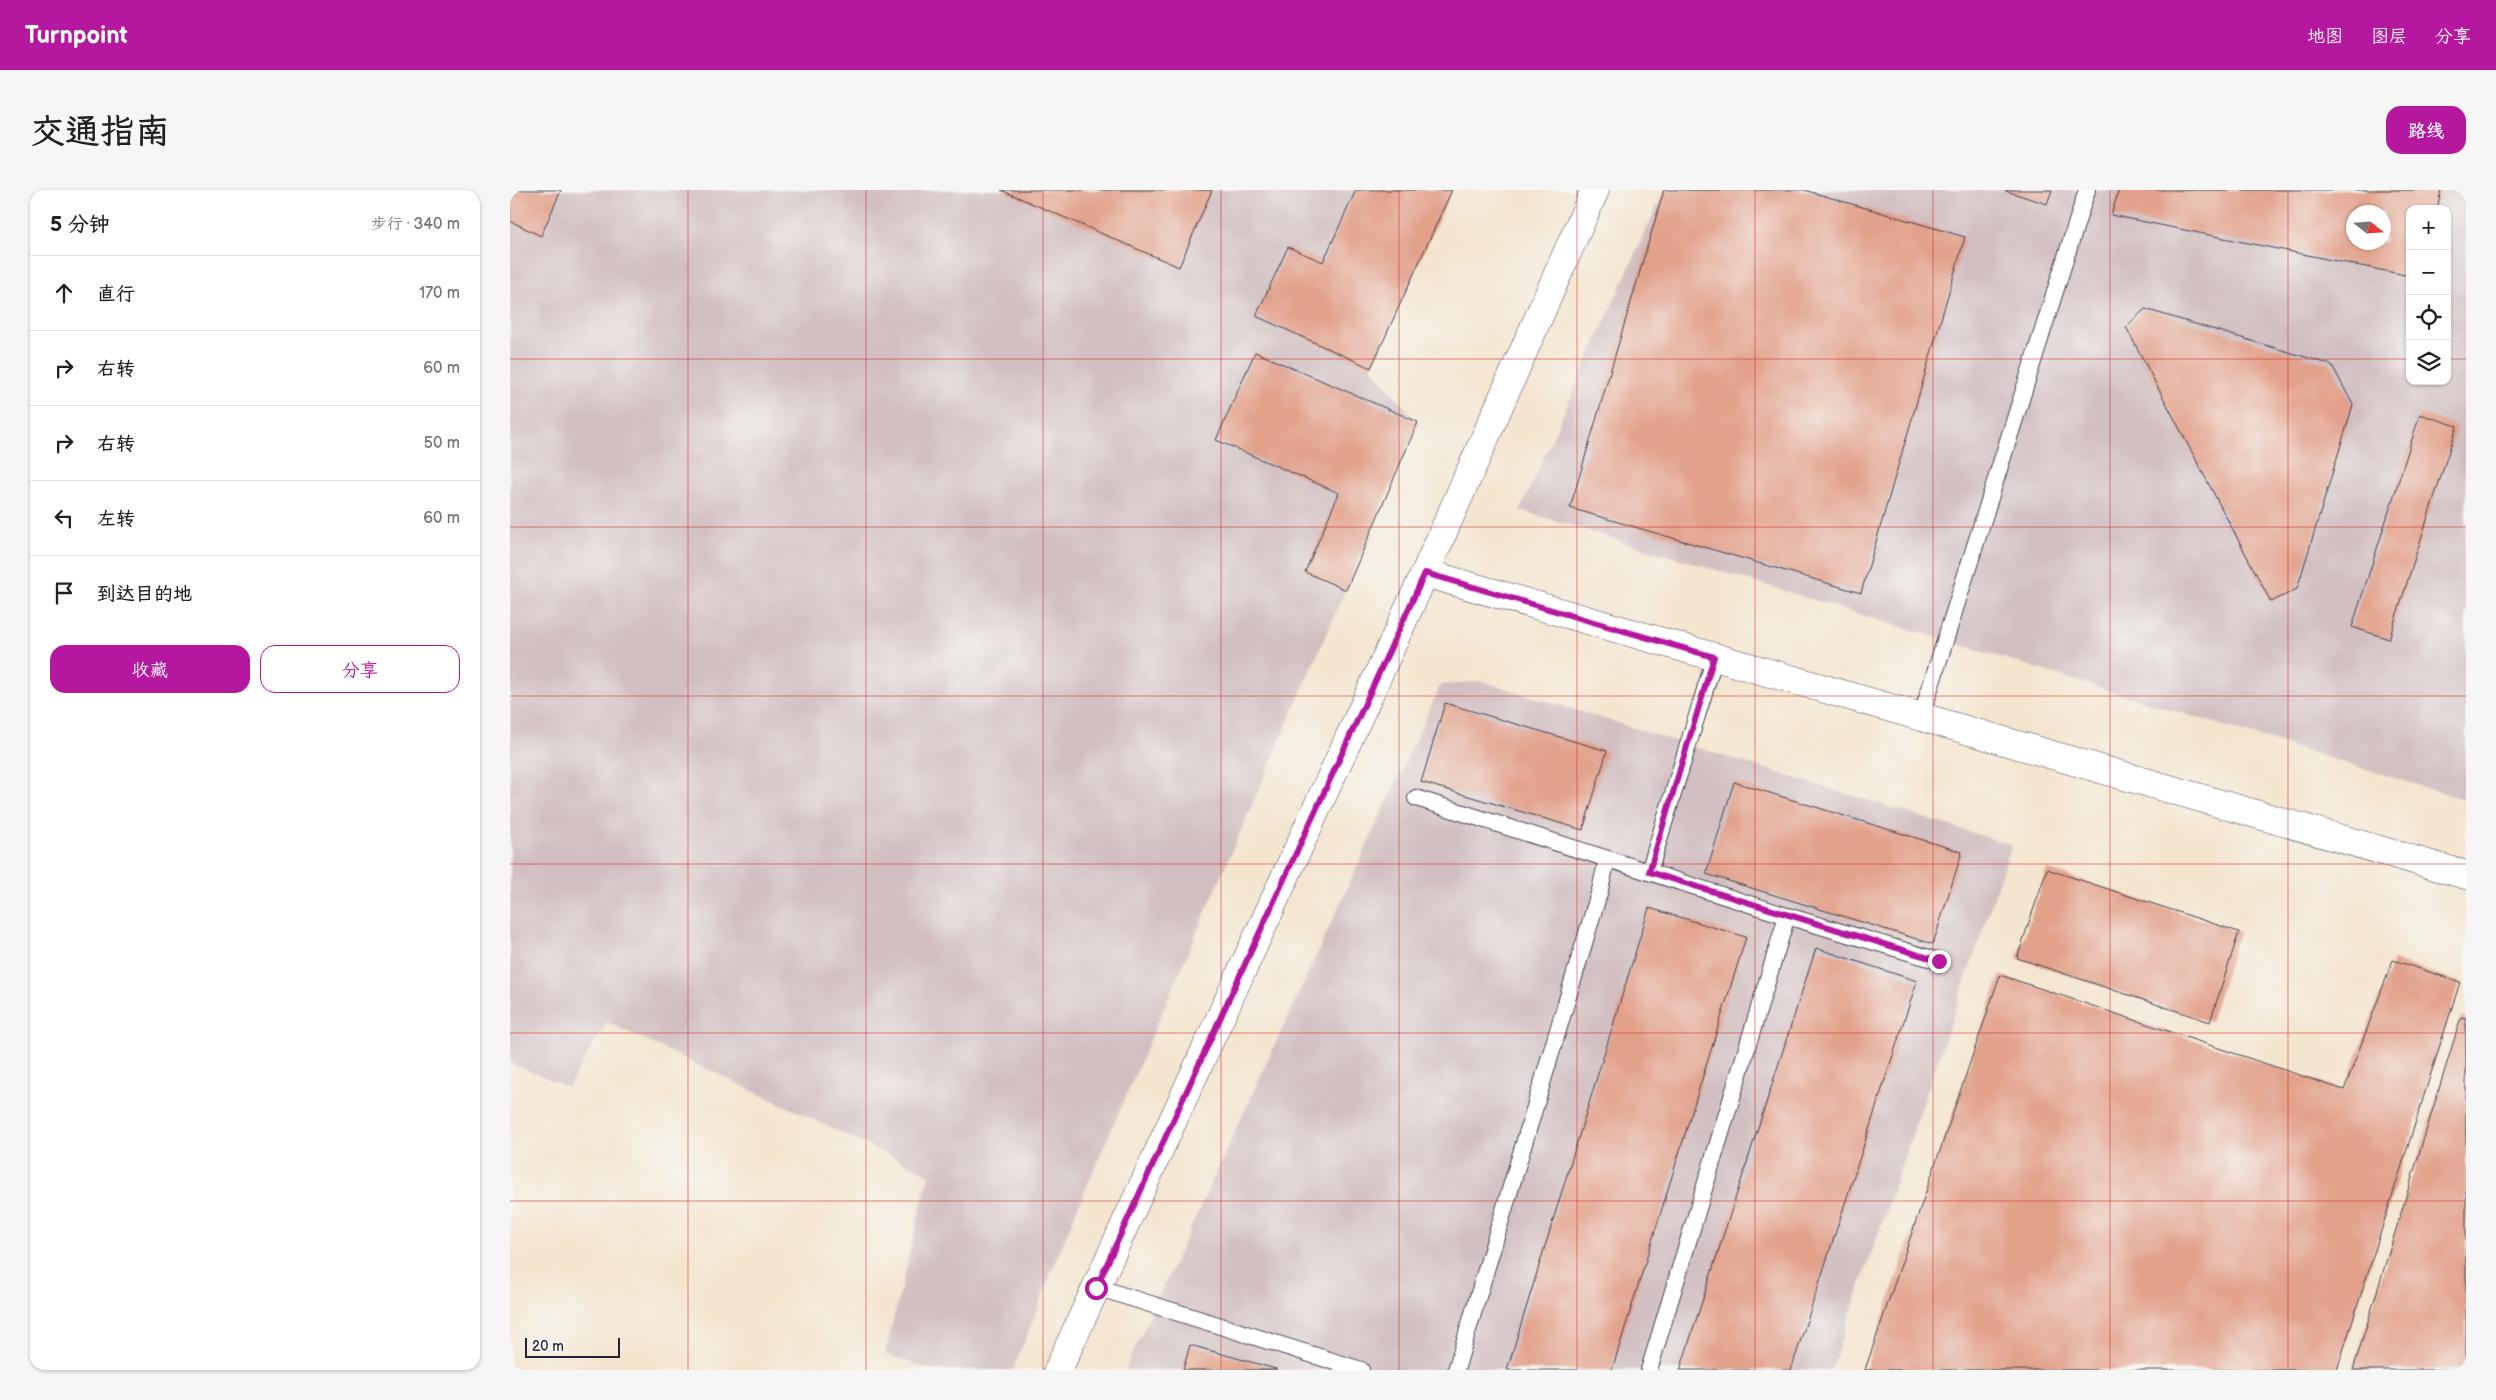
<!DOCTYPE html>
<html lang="zh">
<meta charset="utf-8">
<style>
:root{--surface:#fff;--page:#f6f6f6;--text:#202124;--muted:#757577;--line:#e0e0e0;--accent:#b5179e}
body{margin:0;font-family:"Balsamiq Sans","LXGW WenKai TC",sans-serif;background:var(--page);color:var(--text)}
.controls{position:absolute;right:15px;top:15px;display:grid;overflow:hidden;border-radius:10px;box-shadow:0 1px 4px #0004}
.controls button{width:45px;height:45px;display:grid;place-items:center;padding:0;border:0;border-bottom:1px solid var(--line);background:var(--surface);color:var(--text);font:25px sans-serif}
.compass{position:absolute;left:1836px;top:15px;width:45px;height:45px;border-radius:50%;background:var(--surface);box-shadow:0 1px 4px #0004;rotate:107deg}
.scale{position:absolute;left:15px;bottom:12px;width:95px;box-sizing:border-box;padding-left:5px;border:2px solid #22223b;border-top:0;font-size:14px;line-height:18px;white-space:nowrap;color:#22223b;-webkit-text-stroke:4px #f6f6f2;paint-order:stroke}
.stop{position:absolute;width:15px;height:15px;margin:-11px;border:4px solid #b5179e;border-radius:50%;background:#fff}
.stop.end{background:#b5179e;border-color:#fff;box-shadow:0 1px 5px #0008}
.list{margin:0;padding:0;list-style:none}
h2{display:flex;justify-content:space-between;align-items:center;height:65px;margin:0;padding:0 20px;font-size:21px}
h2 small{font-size:16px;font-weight:400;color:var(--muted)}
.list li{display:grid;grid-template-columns:32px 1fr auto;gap:15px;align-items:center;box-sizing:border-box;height:75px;padding:0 20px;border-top:1px solid var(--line)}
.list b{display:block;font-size:19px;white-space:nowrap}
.list em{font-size:16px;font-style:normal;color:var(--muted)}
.actions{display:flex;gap:10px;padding:15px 20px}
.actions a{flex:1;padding:11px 0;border:1px solid var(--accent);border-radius:15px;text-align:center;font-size:18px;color:var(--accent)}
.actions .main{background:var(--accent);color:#fff}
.icon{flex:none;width:28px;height:28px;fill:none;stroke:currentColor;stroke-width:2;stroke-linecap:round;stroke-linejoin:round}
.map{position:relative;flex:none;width:1956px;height:1180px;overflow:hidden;border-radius:15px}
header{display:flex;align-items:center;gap:30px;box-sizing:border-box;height:70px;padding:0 25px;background:var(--accent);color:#fff}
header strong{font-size:24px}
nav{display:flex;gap:28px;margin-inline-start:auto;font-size:18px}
.intro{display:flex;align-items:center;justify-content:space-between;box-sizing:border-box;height:120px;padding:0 30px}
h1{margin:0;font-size:35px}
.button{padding:12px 22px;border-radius:15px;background:var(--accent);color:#fff;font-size:18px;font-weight:700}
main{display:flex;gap:30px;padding:0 30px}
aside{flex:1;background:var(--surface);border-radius:15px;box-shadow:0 1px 4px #0004}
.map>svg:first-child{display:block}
.industrial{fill:#d2bfc1;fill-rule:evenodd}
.building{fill:#e2a18b;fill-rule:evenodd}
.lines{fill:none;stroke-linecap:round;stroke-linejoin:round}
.lane-casing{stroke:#423f51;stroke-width:18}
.street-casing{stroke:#423f51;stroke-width:29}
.secondary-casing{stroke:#423f51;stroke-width:29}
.lane{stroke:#fff;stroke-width:16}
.street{stroke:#fff;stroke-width:28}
.secondary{stroke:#fff;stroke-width:28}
.route{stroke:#b5179e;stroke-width:6}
.grid{fill:none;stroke:#d62828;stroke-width:1;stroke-opacity:0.55}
</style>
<header>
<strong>Turnpoint</strong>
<nav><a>地图</a><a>图层</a><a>分享</a></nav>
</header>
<div class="intro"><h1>交通指南</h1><a class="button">路线</a></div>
<main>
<aside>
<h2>5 分钟<small>步行 · 340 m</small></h2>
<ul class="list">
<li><svg class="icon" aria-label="ahead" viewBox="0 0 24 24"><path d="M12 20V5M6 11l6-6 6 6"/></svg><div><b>直行</b></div><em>170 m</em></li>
<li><svg class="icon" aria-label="right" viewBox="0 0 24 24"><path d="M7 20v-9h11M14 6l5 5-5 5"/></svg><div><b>右转</b></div><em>60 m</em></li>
<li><svg class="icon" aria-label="right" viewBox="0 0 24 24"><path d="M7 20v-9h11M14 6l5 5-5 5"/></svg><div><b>右转</b></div><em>50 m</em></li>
<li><svg class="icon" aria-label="left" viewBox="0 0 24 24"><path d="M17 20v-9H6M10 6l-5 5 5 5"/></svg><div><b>左转</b></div><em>60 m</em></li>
<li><svg class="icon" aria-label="arrive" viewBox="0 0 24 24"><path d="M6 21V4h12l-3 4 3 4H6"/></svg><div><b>到达目的地</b></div></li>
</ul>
<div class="actions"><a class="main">收藏</a><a>分享</a></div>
</aside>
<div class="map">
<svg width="1956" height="1180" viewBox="0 0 1956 1180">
<rect width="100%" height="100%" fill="#f6f6f2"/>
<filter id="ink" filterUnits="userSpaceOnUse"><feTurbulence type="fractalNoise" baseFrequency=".02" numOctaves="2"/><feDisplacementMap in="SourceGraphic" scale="10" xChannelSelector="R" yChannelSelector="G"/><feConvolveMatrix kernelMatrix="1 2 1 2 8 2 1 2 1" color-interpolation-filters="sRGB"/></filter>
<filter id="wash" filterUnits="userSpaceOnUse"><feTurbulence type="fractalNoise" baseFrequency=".0096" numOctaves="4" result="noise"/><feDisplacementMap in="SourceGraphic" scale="20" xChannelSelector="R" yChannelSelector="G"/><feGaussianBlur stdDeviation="1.12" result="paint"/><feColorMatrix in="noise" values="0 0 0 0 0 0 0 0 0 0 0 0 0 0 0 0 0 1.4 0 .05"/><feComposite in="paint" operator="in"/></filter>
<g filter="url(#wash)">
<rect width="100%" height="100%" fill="#f4e5cf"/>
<!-- industrial -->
<g class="industrial">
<path d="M0 0H942L861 178 908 232 566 1021 503 1180H423L375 1164 419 984 97 832 58 897 0 873Z"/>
<path d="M1154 0H1956V610L1010 320ZM1900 19H1937V191H1900ZM1844 22H1874V52H1844Z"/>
<path d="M971 491 1502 655 1321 1180H615L931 495Z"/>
</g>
<g id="blocks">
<!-- building -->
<g class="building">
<path d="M0 0H51L31 46 0 31Z"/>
<path d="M491 0H702L669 77Z"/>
<path d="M846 0H942L861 178 746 126 778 57 813 72Z"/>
<path d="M1154 0H1294L1455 47 1351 403 1060 318Z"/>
<path d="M1493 0H1542L1537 14Z"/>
<path d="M1609 0H1931L1927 19H1900V86L1601 25ZM1844 22H1874V52H1844Z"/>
<path d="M1635 119 1822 175 1843 215 1787 399 1761 412 1616 137Z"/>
<path d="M745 162 908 232 836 400 795 382 829 303 706 250Z"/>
<path d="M1910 224 1947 236 1879 449 1842 437Z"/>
<path d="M935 513 1097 561 1073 640 911 592Z"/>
<path d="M1224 592 1452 662 1423 754 1196 684Z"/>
<path d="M1537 679 1729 742 1700 832 1507 768Z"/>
<path d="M1139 718 1236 747 1102 1180H997Z"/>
<path d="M1306 758 1407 791 1281 1180H1170Z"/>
<path d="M1883 770 1950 792 1827 1180H1355L1490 785 1834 900Z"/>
<path d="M1951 827 1956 828V1180H1843Z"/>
<path d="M680 1155 766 1179V1180H673Z"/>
</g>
</g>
</g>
<g filter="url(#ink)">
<use href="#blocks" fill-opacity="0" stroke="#423f51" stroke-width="1"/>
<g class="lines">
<defs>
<g id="lane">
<path d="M1411 527 1577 0"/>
<path d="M906 608 1277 726 1139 1180"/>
<path d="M1139 682 1205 467"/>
<path d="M1277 726 1429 771"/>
<path d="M586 1097 851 1180"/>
<path d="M946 1180 1090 700 1097 669"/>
</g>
<path id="street" d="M548 1180 915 383 1085 0"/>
<path id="secondary" d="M915 383 1956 685"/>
</defs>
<!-- lane casing -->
<use href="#lane" class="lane-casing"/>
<!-- street casing -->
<use href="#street" class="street-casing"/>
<!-- secondary casing -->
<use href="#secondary" class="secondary-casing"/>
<!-- lane -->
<use href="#lane" class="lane"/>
<!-- street -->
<use href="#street" class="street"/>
<!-- secondary -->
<use href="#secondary" class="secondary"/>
</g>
</g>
<g class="lines" filter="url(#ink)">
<!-- route -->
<path class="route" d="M586 1098 915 383 1204 467 1139 682 1429 771"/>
</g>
<!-- grid -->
<path class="grid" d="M178 0V1180M356 0V1180M533 0V1180M711 0V1180M889 0V1180M1067 0V1180M1245 0V1180M1423 0V1180M1600 0V1180M1778 0V1180M0 169H1900M1937 169H1956M0 337H1956M0 506H1956M0 674H1956M0 843H1956M0 1011H1956"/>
</svg>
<div class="controls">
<button>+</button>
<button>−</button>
<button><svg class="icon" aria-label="locate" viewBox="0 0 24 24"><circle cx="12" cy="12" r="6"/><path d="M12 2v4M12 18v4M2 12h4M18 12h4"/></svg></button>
<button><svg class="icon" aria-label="layers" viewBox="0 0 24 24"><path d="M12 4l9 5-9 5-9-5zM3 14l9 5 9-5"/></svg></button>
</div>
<svg class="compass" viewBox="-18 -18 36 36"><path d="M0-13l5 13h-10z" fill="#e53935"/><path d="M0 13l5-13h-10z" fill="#757577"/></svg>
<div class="scale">20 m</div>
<div class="stop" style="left:586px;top:1098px"></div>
<div class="stop end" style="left:1429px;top:771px"></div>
</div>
</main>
